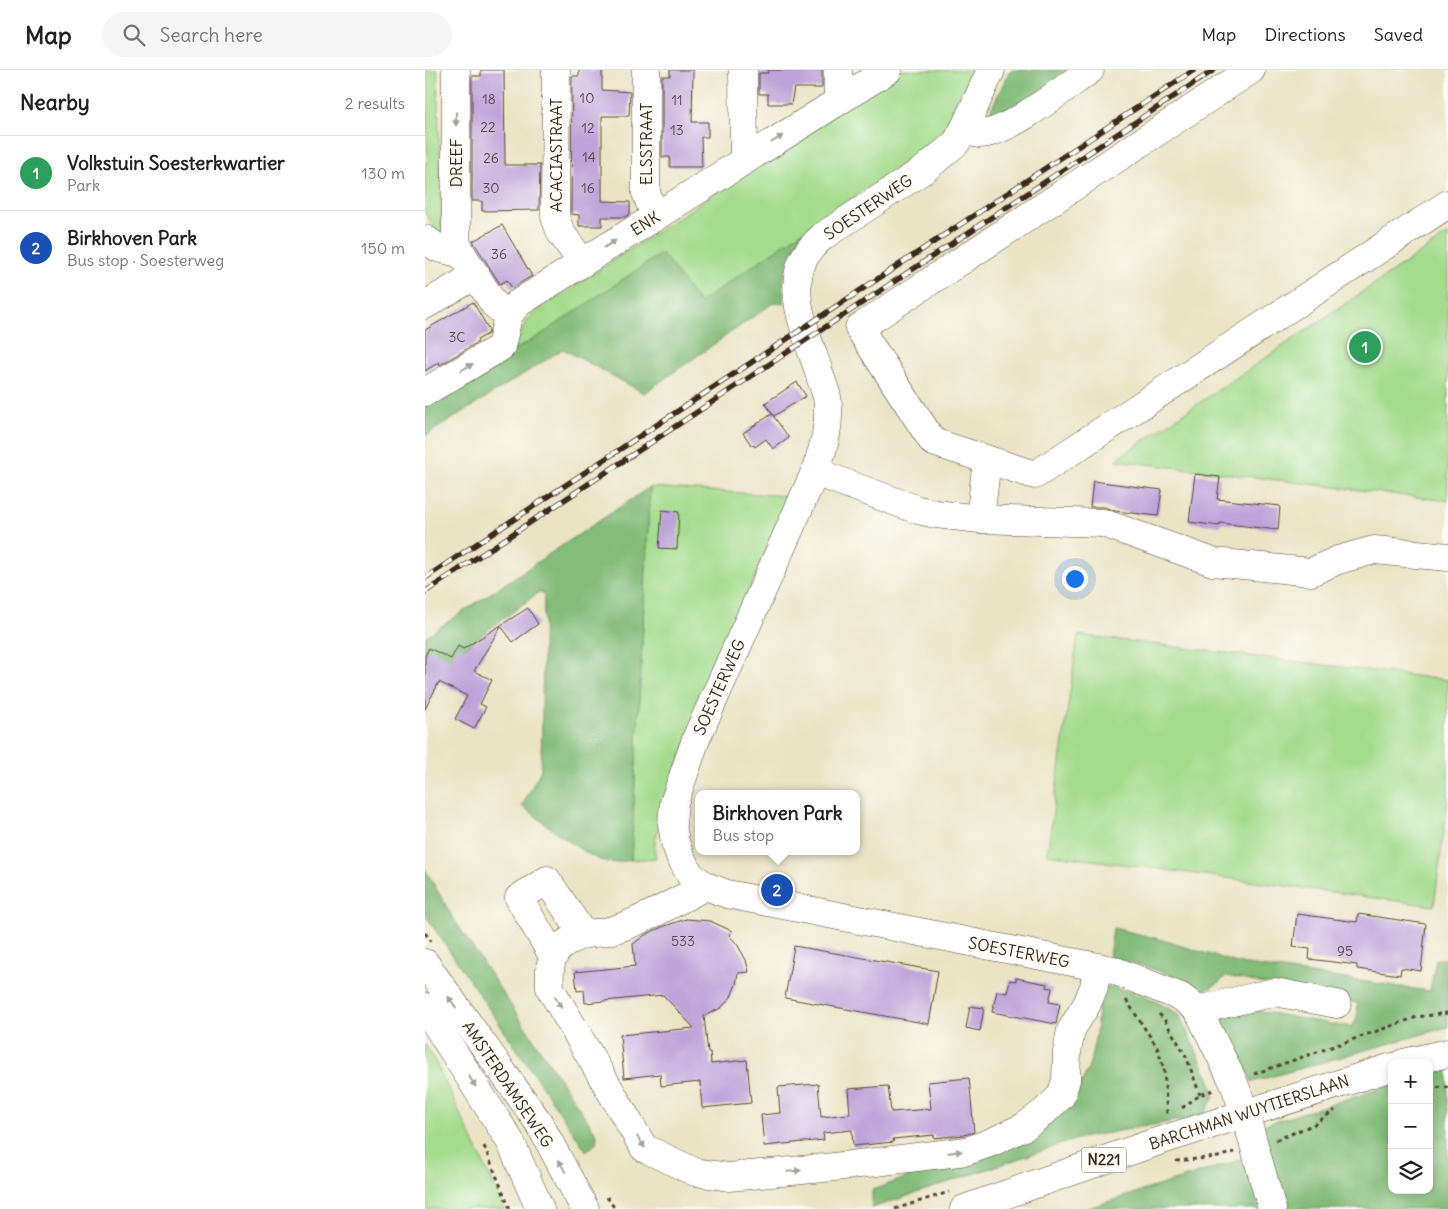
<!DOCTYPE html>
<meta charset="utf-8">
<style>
:root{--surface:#fff;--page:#f6f6f6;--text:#222;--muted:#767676;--line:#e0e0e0;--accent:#111827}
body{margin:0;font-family:Delius,sans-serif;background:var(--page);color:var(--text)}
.controls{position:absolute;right:15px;bottom:15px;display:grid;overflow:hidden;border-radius:10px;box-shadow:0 2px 8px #0003}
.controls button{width:45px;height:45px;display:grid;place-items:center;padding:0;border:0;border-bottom:1px solid var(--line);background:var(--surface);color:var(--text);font:25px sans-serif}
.you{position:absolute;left:649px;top:508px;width:18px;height:18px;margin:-12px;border:4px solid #fff;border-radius:50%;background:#1a73e8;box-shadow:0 0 0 8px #1a73e833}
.badge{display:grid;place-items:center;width:32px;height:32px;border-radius:50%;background:var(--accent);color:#fff;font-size:16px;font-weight:700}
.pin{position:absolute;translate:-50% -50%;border:2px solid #fff;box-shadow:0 1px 5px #0006}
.popup{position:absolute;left:270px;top:720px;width:165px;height:65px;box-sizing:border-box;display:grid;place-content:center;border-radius:10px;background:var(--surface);filter:drop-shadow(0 1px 4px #0005);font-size:16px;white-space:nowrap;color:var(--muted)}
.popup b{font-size:19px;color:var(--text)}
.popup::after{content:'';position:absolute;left:50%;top:100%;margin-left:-10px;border:10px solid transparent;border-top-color:var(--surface)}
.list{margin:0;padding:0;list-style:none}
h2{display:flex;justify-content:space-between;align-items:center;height:65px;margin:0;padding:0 20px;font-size:21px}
h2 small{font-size:16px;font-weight:400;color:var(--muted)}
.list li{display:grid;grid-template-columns:32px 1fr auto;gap:15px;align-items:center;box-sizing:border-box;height:75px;padding:0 20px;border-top:1px solid var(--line)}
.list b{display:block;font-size:19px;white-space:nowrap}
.list p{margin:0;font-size:16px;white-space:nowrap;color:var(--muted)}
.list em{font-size:16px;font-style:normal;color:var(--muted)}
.icon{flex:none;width:28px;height:28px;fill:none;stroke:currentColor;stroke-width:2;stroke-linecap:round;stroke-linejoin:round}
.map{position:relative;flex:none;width:1023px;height:1139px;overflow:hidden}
header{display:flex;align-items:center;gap:30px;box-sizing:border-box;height:70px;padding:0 25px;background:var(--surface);border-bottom:1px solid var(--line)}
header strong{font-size:24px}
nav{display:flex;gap:28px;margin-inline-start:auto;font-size:18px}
.search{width:350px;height:45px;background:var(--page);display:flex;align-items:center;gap:12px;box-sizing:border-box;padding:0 18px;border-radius:28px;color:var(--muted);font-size:19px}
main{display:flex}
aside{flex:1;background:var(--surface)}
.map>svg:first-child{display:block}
.green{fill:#a4dc8e;stroke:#708356}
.forest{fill:#83bc79;stroke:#5f734c}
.building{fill:#bda3d9}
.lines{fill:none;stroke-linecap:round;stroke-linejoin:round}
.minor-casing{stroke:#554637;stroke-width:29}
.major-casing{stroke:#554637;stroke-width:29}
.path{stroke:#554637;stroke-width:3;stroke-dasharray:4 4;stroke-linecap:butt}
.minor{stroke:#fff;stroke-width:28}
.major{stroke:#fff;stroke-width:28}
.rail-casing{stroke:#3b2a1e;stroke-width:5.5}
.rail{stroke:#fdfcf7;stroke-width:4;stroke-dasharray:11;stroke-linecap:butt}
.oneway{fill:#a79f9a}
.labels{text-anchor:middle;stroke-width:5;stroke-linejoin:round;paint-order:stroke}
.number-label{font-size:14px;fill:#5c484d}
.shield{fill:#fdfcf7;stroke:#75695f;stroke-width:1}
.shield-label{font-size:15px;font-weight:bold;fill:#3b2a1e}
.street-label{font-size:16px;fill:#3b2a1e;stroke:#fdfcf7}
</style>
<header>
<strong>Map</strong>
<div class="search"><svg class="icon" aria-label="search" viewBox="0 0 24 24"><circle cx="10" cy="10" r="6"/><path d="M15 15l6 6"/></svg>Search here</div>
<nav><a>Map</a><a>Directions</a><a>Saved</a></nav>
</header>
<main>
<aside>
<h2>Nearby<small>2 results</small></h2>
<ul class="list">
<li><span class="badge" style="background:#2e9e5b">1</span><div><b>Volkstuin Soesterkwartier</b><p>Park</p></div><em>130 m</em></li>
<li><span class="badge" style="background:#1a4fb4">2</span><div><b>Birkhoven Park</b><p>Bus stop · Soesterweg</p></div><em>150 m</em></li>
</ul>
</aside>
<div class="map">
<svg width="1023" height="1139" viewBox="0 0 1023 1139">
<rect width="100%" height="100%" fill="#fdfcf7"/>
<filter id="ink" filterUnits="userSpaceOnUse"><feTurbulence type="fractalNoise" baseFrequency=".02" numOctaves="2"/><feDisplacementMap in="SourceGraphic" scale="10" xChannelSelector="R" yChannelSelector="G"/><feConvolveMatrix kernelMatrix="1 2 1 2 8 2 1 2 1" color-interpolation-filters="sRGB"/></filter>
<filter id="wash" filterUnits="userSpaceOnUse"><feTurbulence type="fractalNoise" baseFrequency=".0096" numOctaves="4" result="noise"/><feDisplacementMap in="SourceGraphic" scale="20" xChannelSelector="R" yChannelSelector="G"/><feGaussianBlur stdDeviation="1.12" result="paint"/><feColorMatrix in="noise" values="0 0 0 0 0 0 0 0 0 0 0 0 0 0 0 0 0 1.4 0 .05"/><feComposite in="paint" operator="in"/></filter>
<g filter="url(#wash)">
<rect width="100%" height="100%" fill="#eae4c5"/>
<!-- green -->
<g class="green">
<path d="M0 0H12L17 161 14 164 0 143V95L3 89Z"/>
<path d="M475 0H548L550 2 525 56 506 74 274 233 114 266 88 281 102 251 108 244Z"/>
<path d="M1023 164V431L690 390Z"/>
<path d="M225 417 363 426 255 689 239 737 231 767 229 779 231 788 206 790Z"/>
<path d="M653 565 1023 610V729L1009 836 622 784Z"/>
<path d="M0 974 14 999 80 1139H0Z"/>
</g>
<!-- forest -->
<g class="forest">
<path d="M585 0H656L559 54Z"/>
<path d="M378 161C366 183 353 208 360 234L348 233 219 323 138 279 0 366V333L114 266 237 183 274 233Z"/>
<path d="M225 417 206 790C199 791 189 794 182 792 163 789 115 749 97 736L116 700 119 524 114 522 0 608V567Z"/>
<path d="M0 799 28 848 172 1065 171 1073 162 1082 0 845Z"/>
<path d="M688 858 731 868 816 894 1005 921 1011 889H1023V957L827 1012 815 984 791 945 806 936 917 956H928C932 949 934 942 932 933L801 906C792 915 784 920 771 922 752 903 710 893 684 887Z"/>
<path d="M675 916 699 920 730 931 754 944 787 1015 789 1027 778 1046 655 1068 447 1138V1120L541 1086 645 1036 664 997 671 964Z"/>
<path d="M1023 999V1139H660L824 1087 836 1056 967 1015V1120H1004V1004Z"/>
</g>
<g id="blocks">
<!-- building -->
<g class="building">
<path d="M56 0H79L80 95H115L114 140 57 141V131H47V6H56Z"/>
<path d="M154 0H177V20L205 22 204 46H177V131L205 132V144L200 147H177V156H154V145L146 144 147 6H154Z"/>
<path d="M245 0H268L267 52H283V67H276L277 97H245V87H237V6H245Z"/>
<path d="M343 0H397V18H369L366 34H343V24H334V3H343Z"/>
<path d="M77 155 107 206 87 218 82 210 75 214 48 171Z"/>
<path d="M48 232 64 260 63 264 52 270 53 272 15 295 14 292 0 301V260Z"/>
<path d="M372 312 381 326 349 346 340 333Z"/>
<path d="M347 344 364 368 348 379 341 369 330 377 329 375 327 376 318 363Z"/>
<path d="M770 404 795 407 792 429 855 436 853 460 795 453V456L764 452Z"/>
<path d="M668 411 737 420 733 446 690 441 679 437H665Z"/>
<path d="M237 440 254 442 252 479 234 478Z"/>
<path d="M103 538 113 554 88 572 76 556 49 601 67 610 55 634 61 637 49 659 30 649 42 626 14 612 0 639V586L4 578 26 589 33 576 38 579Z"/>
<path d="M872 844 932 852 933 844 1001 854 996 901 976 898 975 905 932 899V895L884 889 885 879 868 877Z"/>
<path d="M261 849 285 851 307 861 304 865 312 874 321 890 324 902 313 903 311 914 306 927 296 938 279 946 283 983 285 982 286 994 322 990 326 1033 277 1038 275 1012 236 1016 235 1004 199 1008 195 965 269 958 238 925 160 933 159 920 152 921 150 902 210 896 208 874 220 865 237 857Z"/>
<path d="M369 876 513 901 504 954 360 928Z"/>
<path d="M591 908 622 914 621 917 627 918 624 932 635 934 631 954 567 942 572 921 582 923 585 910 591 911Z"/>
<path d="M545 936 559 938 555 961 541 958Z"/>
<path d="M544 1008 549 1062 539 1065 509 1068V1065L468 1069 469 1072 428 1076 427 1060 398 1063 399 1070 339 1076 336 1045 355 1043 353 1017 393 1014 396 1047 425 1044 423 1019 463 1016 466 1042 506 1039 503 1012Z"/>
</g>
</g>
</g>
<g filter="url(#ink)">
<use href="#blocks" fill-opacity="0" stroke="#554637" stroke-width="1"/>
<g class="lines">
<defs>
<g id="minor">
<path d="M31 0V172L37 184 69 234 83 246"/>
<path d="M131 0 130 147 136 163 157 192"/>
<path d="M221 0V123L230 146"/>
<path d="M318 0 319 90"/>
<path d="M413 0V30"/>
<path d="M566 0 539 59 531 73 500 99 398 166C390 173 383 180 378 190 362 224 383 268 394 302 396 310 400 319 402 327 406 354 399 377 390 402L271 669 249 733 247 754 250 772 255 786 266 806 281 816 302 824 688 900 756 927 773 940 808 1011 820 1043 847 1139"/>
<path d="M826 0 434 258 508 372 610 405 1023 134"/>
<path d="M539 59C544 61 549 63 554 64 581 65 642 16 665 0"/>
<path d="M0 169 13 178 37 184"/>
<path d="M0 235 51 205"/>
<path d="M0 322 76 277 83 246 92 234 463 0"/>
<path d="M390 402 493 440 511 444 555 449 678 453 788 492 886 502 913 490 949 480 1023 487"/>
<path d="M555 449 562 390"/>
<path d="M281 816C251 831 222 849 191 859 170 866 158 859 137 876 124 886 124 902 125 918L219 1078 270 1102 304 1107 409 1097 542 1081 567 1072 599 1057 619 1042 636 1026 641 1010 642 982 646 960 662 934 669 917 672 898"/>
<path d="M128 886 94 828 122 810 158 864"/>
<path d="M773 940 850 922 912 934"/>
</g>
<g id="major">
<path d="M0 893 114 1053 160 1139"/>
<path d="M0 937 85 1071 115 1139"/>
<path d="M979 993 1023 983"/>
<path d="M539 1139 731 1072 967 997"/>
</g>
</defs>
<!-- minor casing -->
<use href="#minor" class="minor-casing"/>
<!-- major casing -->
<use href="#major" class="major-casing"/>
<!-- path -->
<g class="path">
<path d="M0 863 6 871"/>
<path d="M701 930 732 977 739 999 742 1046"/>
<path d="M734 944 739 949 761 986 775 1025"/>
<path d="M829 1004 992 947 1023 943"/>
<path d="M1004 1018 1023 1017"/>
<path d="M757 1038 775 1025 788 1020"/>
<path d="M851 1070 888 1055 910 1040"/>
<path d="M59 1076 85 1139"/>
<path d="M751 1091 793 1087 809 1082"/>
<path d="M182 1127 190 1139"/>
<path d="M470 1139 524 1122"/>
</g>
<!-- minor -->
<use href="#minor" class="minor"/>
<!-- major -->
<use href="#major" class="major"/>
<defs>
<g id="rail">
<path d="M0 508 769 0"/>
<path d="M0 522 789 0"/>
</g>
</defs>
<!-- rail casing -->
<use href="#rail" class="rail-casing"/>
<!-- rail -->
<use href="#rail" class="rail"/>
</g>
<!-- one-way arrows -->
<defs><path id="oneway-solid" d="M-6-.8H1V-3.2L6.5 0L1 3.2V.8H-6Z" transform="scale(1.25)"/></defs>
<g class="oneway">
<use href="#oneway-solid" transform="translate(31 49) rotate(90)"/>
<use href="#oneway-solid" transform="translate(352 69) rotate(-32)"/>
<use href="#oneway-solid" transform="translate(185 174) rotate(-32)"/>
<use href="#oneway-solid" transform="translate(42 297) rotate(-30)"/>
<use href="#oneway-solid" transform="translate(27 932) rotate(-126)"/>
<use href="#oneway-solid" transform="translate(133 932) rotate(60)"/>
<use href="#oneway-solid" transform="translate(47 1011) rotate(57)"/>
<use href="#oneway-solid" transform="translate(216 1072) rotate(56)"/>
<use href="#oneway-solid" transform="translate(530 1082) rotate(-7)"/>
<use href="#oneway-solid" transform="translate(137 1096) rotate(-118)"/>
<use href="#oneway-solid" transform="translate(369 1101) rotate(-5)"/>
</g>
</g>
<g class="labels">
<!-- number labels -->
<g class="number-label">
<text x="162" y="33">10</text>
<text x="64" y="34">18</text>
<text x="252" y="35">11</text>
<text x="63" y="62">22</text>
<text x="163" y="63">12</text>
<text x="252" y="65">13</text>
<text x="164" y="92">14</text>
<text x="66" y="93">26</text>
<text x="66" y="123">30</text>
<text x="163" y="123">16</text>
<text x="74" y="189">36</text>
<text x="32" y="272">3C</text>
<text x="258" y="876">533</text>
<text x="920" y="886">95</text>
</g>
<!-- shield labels -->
<rect class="shield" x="656.5" y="1077.5" width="45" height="25" rx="4"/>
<g class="shield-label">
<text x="679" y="1095">N221</text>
</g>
<!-- street labels -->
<g class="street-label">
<text transform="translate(221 74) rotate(-90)" y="6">ELSSTRAAT</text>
<text transform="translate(131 85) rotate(-90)" y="6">ACACIASTRAAT</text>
<text transform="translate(31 93) rotate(-90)" y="6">DREEF</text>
<text transform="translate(443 137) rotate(-34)" y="6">SOESTERWEG</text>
<text transform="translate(220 153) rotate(-32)" y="6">ENK</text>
<text transform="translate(294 617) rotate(-66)" y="6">SOESTERWEG</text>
<text transform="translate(594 882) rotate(11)" y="6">SOESTERWEG</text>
<text transform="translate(83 1014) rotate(56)" y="6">AMSTERDAMSEWEG</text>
<text transform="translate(824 1042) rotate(-18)" y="6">BARCHMAN WUYTIERSLAAN</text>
</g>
</g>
</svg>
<div class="controls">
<button>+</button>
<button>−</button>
<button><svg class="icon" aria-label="layers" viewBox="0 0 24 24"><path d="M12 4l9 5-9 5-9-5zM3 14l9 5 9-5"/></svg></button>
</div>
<div class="you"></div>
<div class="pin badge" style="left:940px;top:277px;background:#2e9e5b">1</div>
<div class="pin badge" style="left:352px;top:820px;background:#1a4fb4">2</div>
<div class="popup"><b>Birkhoven Park</b>Bus stop</div>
</div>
</main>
